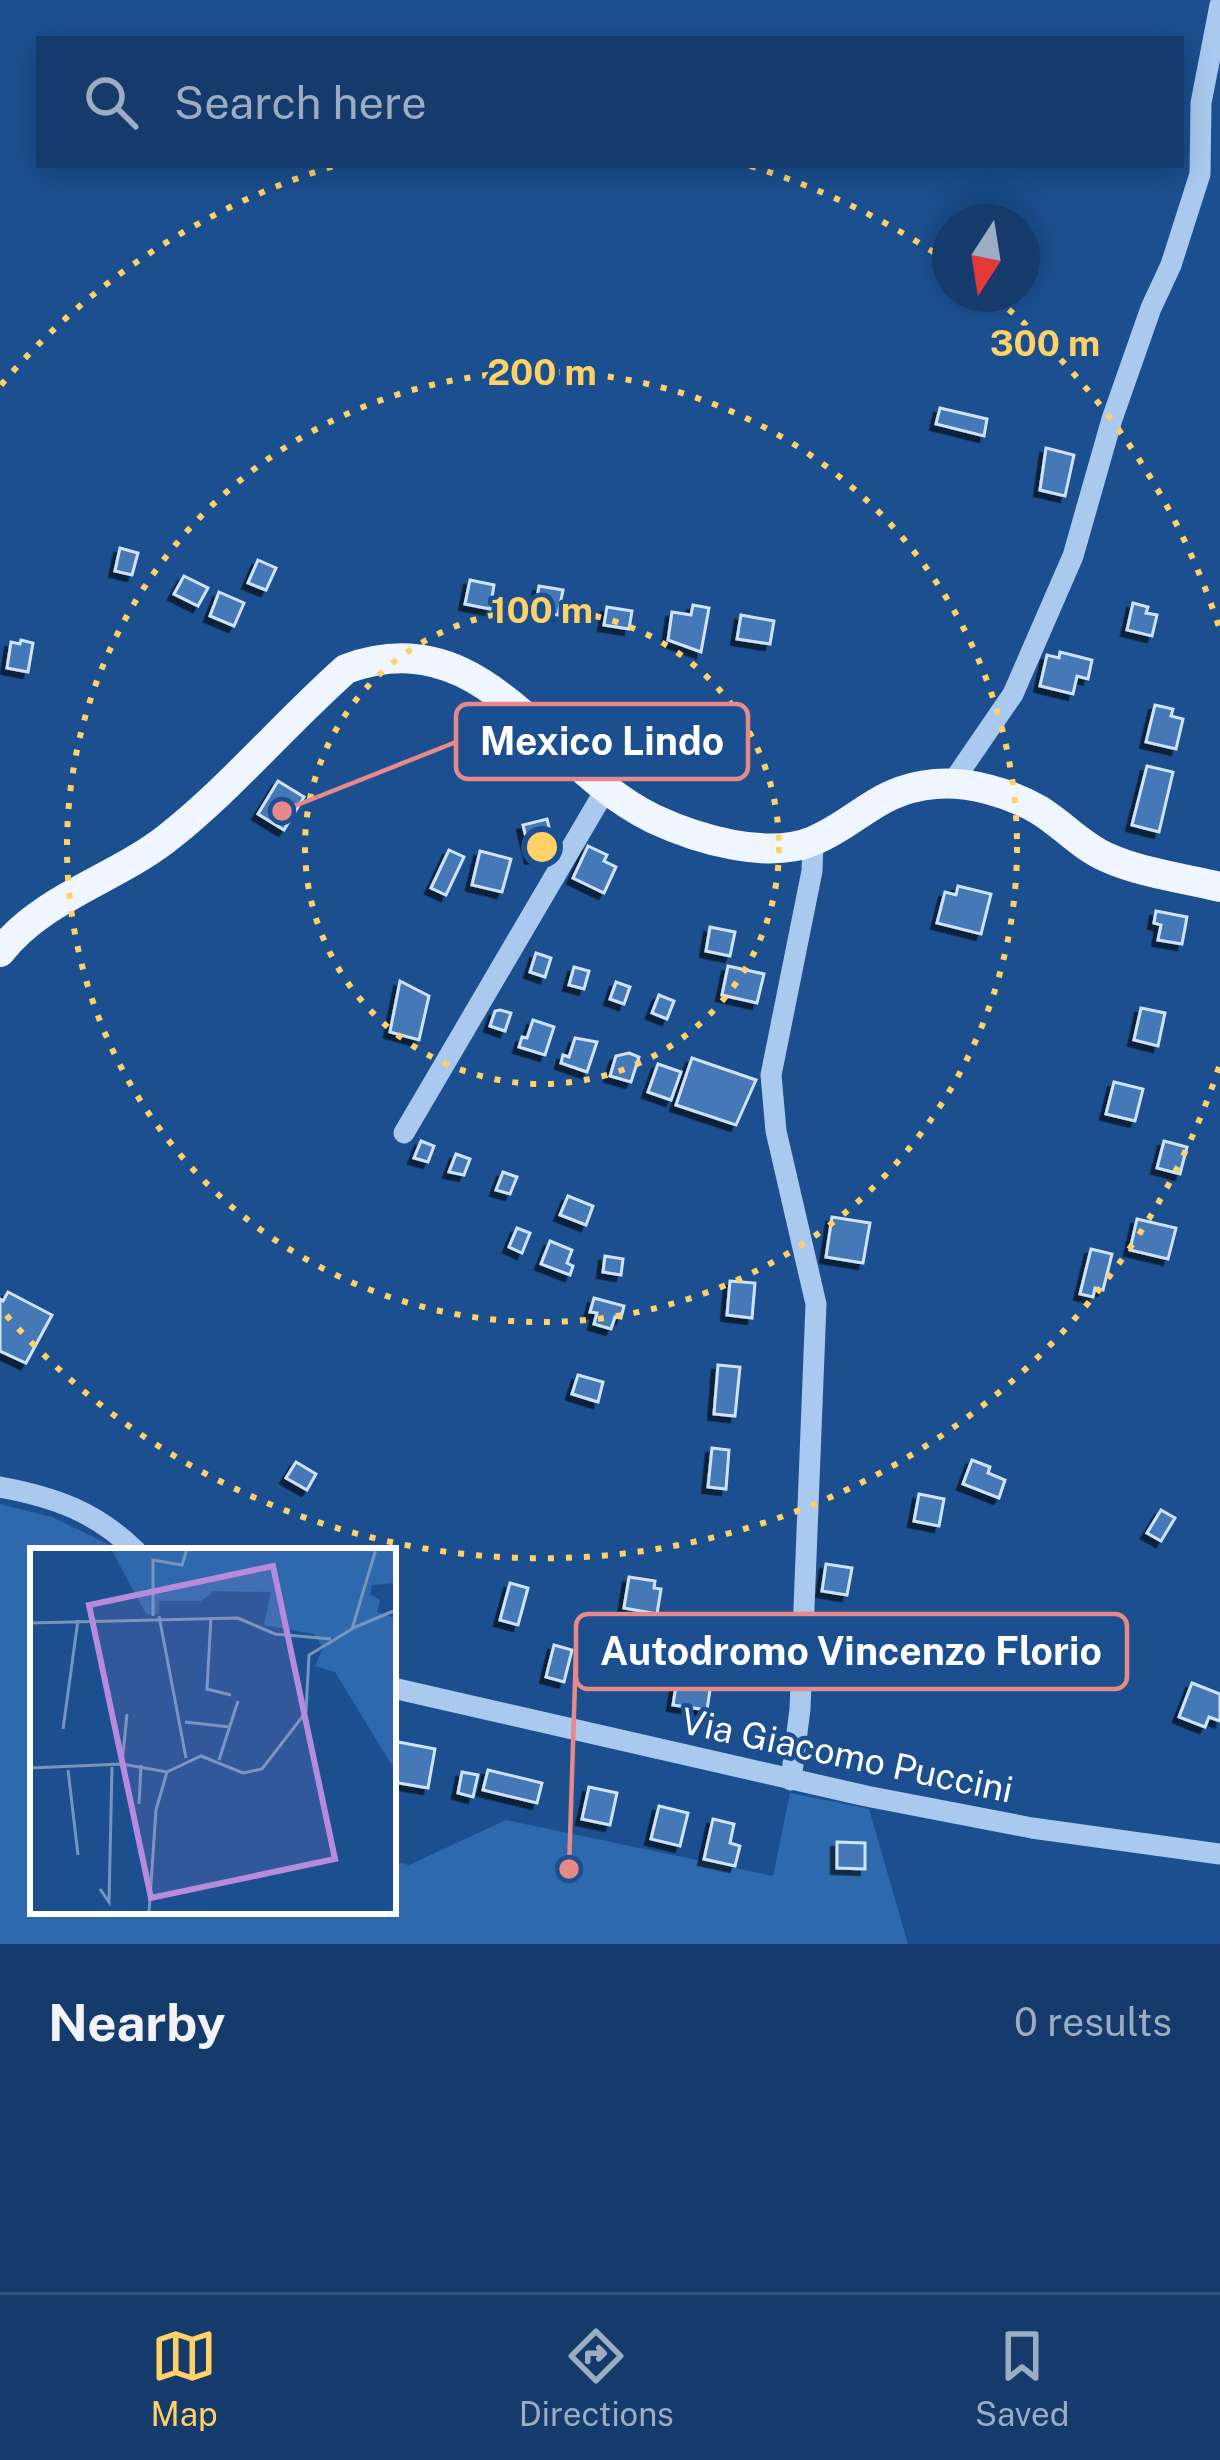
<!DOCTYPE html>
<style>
:root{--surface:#143b6b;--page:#1d4271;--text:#f1f3f6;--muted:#9dadc1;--line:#33557e;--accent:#ffd166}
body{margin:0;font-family:"Public Sans",sans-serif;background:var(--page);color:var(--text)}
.compass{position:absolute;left:932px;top:204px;width:108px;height:108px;border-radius:50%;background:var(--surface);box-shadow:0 6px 30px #0003;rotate:192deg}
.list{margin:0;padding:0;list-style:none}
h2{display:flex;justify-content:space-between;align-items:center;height:156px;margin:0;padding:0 48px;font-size:51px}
h2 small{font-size:39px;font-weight:400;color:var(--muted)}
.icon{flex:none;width:66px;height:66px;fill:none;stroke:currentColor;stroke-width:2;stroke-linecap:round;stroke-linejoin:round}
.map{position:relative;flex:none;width:1220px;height:1944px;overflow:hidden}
.search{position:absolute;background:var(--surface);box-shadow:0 6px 30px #0003;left:36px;right:36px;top:36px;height:132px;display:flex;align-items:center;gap:30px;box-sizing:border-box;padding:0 42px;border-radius:0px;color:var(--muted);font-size:45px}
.sheet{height:348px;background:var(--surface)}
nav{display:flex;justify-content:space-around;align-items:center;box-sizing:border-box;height:168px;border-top:3px solid var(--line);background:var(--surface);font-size:33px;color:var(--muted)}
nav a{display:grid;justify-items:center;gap:6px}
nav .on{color:var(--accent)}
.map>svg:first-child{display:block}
.green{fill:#2e69ad}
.building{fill:#4478b7;stroke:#cfe3fa;stroke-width:3;filter:url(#shadow)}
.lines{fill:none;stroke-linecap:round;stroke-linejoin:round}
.minor{stroke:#a9c9ee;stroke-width:21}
.major{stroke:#f0f6ff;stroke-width:30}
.ring{fill:none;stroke:#ffd166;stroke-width:6;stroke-dasharray:6 12}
.labels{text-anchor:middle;stroke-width:9;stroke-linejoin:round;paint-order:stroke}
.street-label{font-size:36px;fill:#fff;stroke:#1b4f8f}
.inset-road{fill:none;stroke:#7695bc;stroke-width:3}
.view{fill:#b68bdc;fill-opacity:0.15;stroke:#b68bdc;stroke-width:6}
.inset-edge{fill:none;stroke:#fff;stroke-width:6}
.centre{fill:#ffd166;stroke:#1b4f8f;stroke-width:6}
.ring-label{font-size:36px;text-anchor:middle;font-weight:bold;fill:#ffd166;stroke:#1b4f8f;stroke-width:9;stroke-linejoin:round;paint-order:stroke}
.leader{fill:none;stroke:#e88989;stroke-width:4.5}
.callout-dot{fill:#e88989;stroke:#1b4f8f;stroke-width:4.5}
.callout{fill:#1b4f8f;stroke:#e88989;stroke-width:4.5}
.callout-label{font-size:39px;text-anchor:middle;font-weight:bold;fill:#fff}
</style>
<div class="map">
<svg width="1220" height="1944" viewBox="0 0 1220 1944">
<defs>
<filter id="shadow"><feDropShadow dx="-5.5" dy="5.5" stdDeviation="0" flood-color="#0009"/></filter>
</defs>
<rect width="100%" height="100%" fill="#1b4f8f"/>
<!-- green -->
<path class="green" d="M0 1504 52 1517 110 1545 115 1551H33V1911H393V1861L409 1865 506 1820 773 1876 790 1793 869 1809 908 1944H0Z"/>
<!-- building -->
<g class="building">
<path d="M940 408 987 419 984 436 936 424Z"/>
<path d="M1046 448 1074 455 1065 496 1040 490Z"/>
<path d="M120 548 138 553 132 575 115 571Z"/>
<path d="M258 560 276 568 266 590 248 583Z"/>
<path d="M184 576 208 588 198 606 174 594Z"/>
<path d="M470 580 494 585 490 609 465 604Z"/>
<path d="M539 586 563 590 558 615 535 611Z"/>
<path d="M219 592 244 603 234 626 210 616Z"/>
<path d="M1133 603 1148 607 1146 613 1157 615 1152 636 1127 630Z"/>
<path d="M693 605 709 608 701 652 668 640 672 612 691 615Z"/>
<path d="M607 607 632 611 629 629 604 625Z"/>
<path d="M741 615 774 621 770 644 737 639Z"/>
<path d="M21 640 33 643 28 672 7 668 11 642 20 644Z"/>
<path d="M1060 652 1092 660 1088 679 1077 676 1073 694 1040 686 1047 655 1059 658Z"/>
<path d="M1155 705 1173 709 1171 716 1183 719 1176 749 1146 742Z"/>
<path d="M1147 766 1173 772 1159 832 1132 825Z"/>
<path d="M278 781 304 797 284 830 258 814Z"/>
<path d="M547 819 555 852 531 858 523 825Z"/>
<path d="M588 846 607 855 604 861 616 867 604 893 573 878Z"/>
<path d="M449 850 464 857 446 895 431 888Z"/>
<path d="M480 851 511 859 502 892 472 885Z"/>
<path d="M958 886 991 894 981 934 937 923 945 892 956 895Z"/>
<path d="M1156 911 1187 917 1182 944 1158 940 1161 925 1154 923Z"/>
<path d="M710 927 735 932 730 956 706 951Z"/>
<path d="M536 953 551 958 545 977 530 972Z"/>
<path d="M728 966 764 974 757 1003 722 995Z"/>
<path d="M574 967 589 971 584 989 569 985Z"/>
<path d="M400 981 429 996 419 1040 390 1032Z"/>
<path d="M616 982 630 987 624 1004 610 999Z"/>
<path d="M659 995 674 1001 667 1019 652 1013Z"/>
<path d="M1141 1008 1165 1013 1158 1046 1134 1040Z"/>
<path d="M500 1010 511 1013 505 1031 490 1026 495 1011Z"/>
<path d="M533 1020 554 1027 545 1055 519 1047 522 1037 527 1038Z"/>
<path d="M575 1038 597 1042 587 1072 561 1063 563 1055 569 1057Z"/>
<path d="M629 1053 639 1057 631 1082 610 1076 616 1056Z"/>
<path d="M692 1058 756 1080 736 1125 676 1105Z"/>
<path d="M658 1064 681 1072 671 1100 648 1092Z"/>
<path d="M1114 1082 1143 1089 1135 1121 1106 1114Z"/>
<path d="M421 1141 434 1146 428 1162 414 1158Z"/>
<path d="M1164 1141 1187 1147 1180 1174 1157 1168Z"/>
<path d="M456 1154 470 1159 464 1175 449 1172Z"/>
<path d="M503 1172 517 1177 510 1194 496 1190Z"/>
<path d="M568 1196 593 1206 586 1225 560 1215Z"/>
<path d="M832 1217 870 1223 863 1263 826 1257Z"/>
<path d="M1137 1219 1176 1228 1168 1259 1130 1250Z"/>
<path d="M517 1228 530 1233 522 1253 509 1247Z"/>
<path d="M550 1241 572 1250 567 1263 573 1266 570 1275 541 1264Z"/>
<path d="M1091 1249 1112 1254 1103 1290 1095 1288 1093 1297 1080 1294Z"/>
<path d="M605 1256 623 1259 621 1275 603 1272Z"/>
<path d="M730 1281 755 1283 752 1318 727 1315Z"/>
<path d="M8 1292 52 1315 26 1363 0 1351V1299L3 1301Z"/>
<path d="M594 1298 624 1306 621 1318 615 1317 611 1329 594 1324 597 1313 590 1312Z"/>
<path d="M718 1365 740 1367 735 1416 714 1414Z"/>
<path d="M578 1375 603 1382 598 1402 572 1394Z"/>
<path d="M712 1448 729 1450 726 1489 708 1487Z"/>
<path d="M972 1460 990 1467 988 1473 1005 1480 999 1498 963 1484Z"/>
<path d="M296 1462 316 1474 307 1490 286 1478Z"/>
<path d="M919 1494 944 1499 939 1526 914 1521Z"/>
<path d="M1161 1510 1175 1518 1161 1541 1147 1533Z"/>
<path d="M826 1564 852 1568 847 1595 822 1591Z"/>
<path d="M629 1577 655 1581 654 1588 661 1589 657 1614 624 1608Z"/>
<path d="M510 1583 528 1588 518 1625 500 1620Z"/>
<path d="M554 1645 572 1650 564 1682 546 1677Z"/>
<path d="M681 1654 698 1657 696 1667 713 1670 707 1710 673 1705Z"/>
<path d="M1192 1683 1220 1694V1721L1209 1717 1205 1727 1179 1717Z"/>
<path d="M393 1741 435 1749 428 1788 393 1782Z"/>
<path d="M488 1770 542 1783 537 1803 483 1790Z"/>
<path d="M462 1772 478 1775 473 1797 458 1793Z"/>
<path d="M589 1787 617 1793 610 1825 582 1819Z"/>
<path d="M659 1806 688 1813 680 1846 651 1839Z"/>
<path d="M713 1819 734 1824 730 1843 740 1846 735 1866 704 1859Z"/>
<path d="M837 1842 865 1843V1869L837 1868Z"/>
</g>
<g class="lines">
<!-- minor -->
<g class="minor">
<path d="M952 783 1013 694 1073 556 1112 419 1151 308 1171 265 1200 174 1201 103 1220 5"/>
<path d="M404 1133 607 787"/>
<path d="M0 1487C55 1497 96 1512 136 1551"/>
<path d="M393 1688 866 1796 1032 1828 1220 1854"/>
<path d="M791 1780 800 1709 816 1304 776 1131 771 1075 812 871 813 841"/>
</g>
<!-- major -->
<path class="major" d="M0 952C42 898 113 880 166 839 231 788 284 724 346 669 486 617 545 767 654 819 697 839 767 860 813 841 859 822 877 789 935 784 969 781 1010 793 1039 810 1062 824 1081 846 1106 857 1141 873 1183 878 1220 887"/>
</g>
<!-- distance rings -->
<g class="ring">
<circle cx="542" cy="847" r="237"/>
<circle cx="542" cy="847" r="475"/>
<path d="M1219 1067A712 712 0 0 1 1 1309M1 385A712 712 0 0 1 334 166M750 166A712 712 0 0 1 945 260M995 298A712 712 0 0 1 1219 627"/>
</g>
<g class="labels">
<!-- street labels -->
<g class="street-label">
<text transform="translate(847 1755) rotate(12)" y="13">Via Giacomo Puccini</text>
</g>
</g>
<!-- overview -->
<g transform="translate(30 1548)">
<rect width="366" height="366" fill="#1b4f8f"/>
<path d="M81 1H366V35L342 37 340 46 350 52 347 64 366 70V224L305 124 285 118 293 100 284 86 234 77 241 44 184 43 171 53H129V66H116Z" fill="#2e69ad"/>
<path class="inset-road" d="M123 68V12L152 17 157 1M129 68 156 210M181 69 177 141 201 147M0 75 208 70 245 86 301 91M323 80 366 62M155 174 200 179M33 181 48 72M189 212 208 153M92 216 97 166M0 220 92 216 137 224 171 208 213 225 232 221 276 164 279 107 322 81 346 1M38 222 48 307M109 256 111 217M70 341 79 354 82 219M119 365 126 262 137 224"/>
<path class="view" d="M243 18 305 311 121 350 59 57Z"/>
<rect width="366" height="366" class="inset-edge"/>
</g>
<circle cx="542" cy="847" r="18" class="centre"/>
<g class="ring-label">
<text x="1045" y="356">300 m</text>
<text x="542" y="385">200 m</text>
<text x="542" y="623">100 m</text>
</g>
<!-- callouts -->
<path class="leader" d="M282 811L456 742M569 1869L576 1651"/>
<g class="callout-dot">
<circle cx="282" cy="811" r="12"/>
<circle cx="569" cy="1869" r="12"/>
</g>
<g class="callout">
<rect x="456" y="704" width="292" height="75" rx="12"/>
<rect x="576" y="1614" width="551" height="75" rx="12"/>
</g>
<g class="callout-label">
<text x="602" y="755">Mexico Lindo</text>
<text x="851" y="1665">Autodromo Vincenzo Florio</text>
</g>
</svg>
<svg class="compass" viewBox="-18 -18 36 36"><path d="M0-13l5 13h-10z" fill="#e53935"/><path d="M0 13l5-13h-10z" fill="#9dadc1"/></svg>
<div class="search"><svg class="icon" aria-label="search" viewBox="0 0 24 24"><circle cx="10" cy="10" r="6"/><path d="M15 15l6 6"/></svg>Search here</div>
</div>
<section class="sheet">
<h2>Nearby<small>0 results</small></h2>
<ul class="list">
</ul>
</section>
<nav>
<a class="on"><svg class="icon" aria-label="map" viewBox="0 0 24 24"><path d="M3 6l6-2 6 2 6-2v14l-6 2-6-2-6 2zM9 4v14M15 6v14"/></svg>Map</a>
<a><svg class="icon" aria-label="directions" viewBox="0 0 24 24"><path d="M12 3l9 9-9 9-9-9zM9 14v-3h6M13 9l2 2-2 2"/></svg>Directions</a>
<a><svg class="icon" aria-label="saved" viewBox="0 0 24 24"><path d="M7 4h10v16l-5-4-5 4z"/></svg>Saved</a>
</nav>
